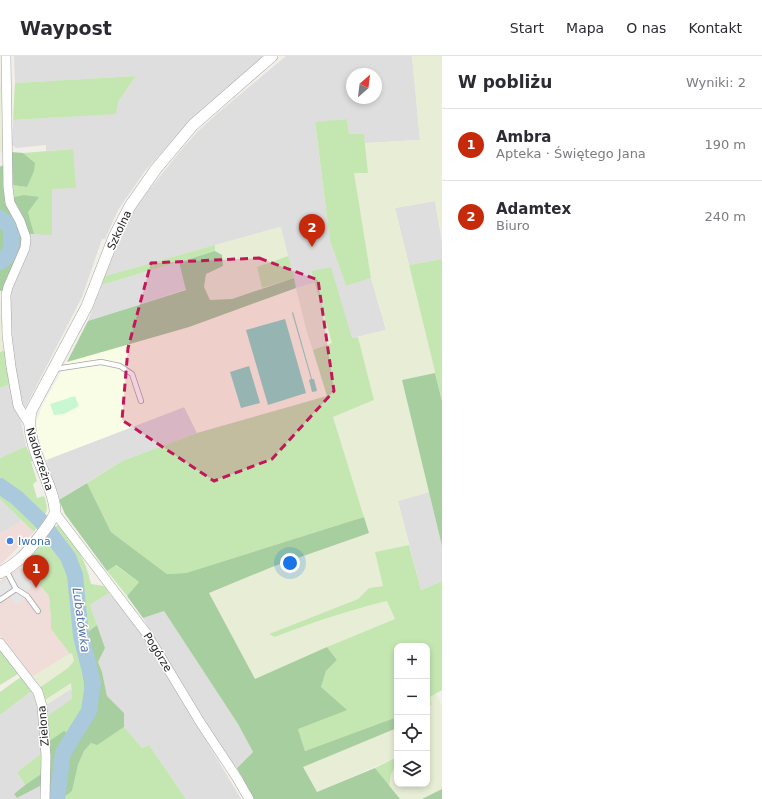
<!DOCTYPE html>
<html lang="pl">
<meta charset="utf-8">
<style>
:root{--surface:#fff;--page:#f2f2f3;--text:#2b2b33;--muted:#7c7c81;--line:#e1e1e2;--accent:#c7290b}
body{margin:0;font-family:"DejaVu Sans",sans-serif;background:var(--page);color:var(--text)}
.controls{position:absolute;right:12px;bottom:12px;display:grid;overflow:hidden;border-radius:8px;box-shadow:0 2px 6px #0003}
.controls button{width:36px;height:36px;display:grid;place-items:center;padding:0;border:0;border-bottom:1px solid var(--line);background:var(--surface);color:var(--text);font:20px sans-serif}
.compass{position:absolute;left:346px;top:12px;width:36px;height:36px;border-radius:50%;background:var(--surface);box-shadow:0 2px 6px #0003;rotate:28deg}
.you{position:absolute;left:290px;top:507px;width:14px;height:14px;margin:-10px;border:3px solid #fff;border-radius:50%;background:#1a73e8;box-shadow:0 0 0 6px #1a73e833}
.badge{display:grid;place-items:center;width:26px;height:26px;border-radius:50%;background:var(--accent);color:#fff;font-size:13px;font-weight:700}
.pin{position:absolute;translate:-50% -33px;filter:drop-shadow(0 1px 2px #0008)}
.pin::after{content:'';position:absolute;top:21px;width:14px;height:12px;background:inherit;clip-path:polygon(0 0,100% 0,50% 100%)}
.list{margin:0;padding:0;list-style:none}
h2{display:flex;justify-content:space-between;align-items:center;height:52px;margin:0;padding:0 16px;font-size:17px}
h2 small{font-size:13px;font-weight:400;color:var(--muted)}
.list li{display:grid;grid-template-columns:26px 1fr auto;gap:12px;align-items:center;box-sizing:border-box;height:72px;padding:0 16px;border-top:1px solid var(--line)}
.list b{display:block;font-size:15px;white-space:nowrap}
.list p{margin:0;font-size:13px;white-space:nowrap;color:var(--muted)}
.list em{font-size:13px;font-style:normal;color:var(--muted)}
.icon{flex:none;width:22px;height:22px;fill:none;stroke:currentColor;stroke-width:2;stroke-linecap:round;stroke-linejoin:round}
.map{position:relative;flex:none;width:442px;height:743px;overflow:hidden}
header{display:flex;align-items:center;gap:24px;box-sizing:border-box;height:56px;padding:0 20px;background:var(--surface);border-bottom:1px solid var(--line)}
header strong{font-size:19px}
nav{display:flex;gap:22px;margin-inline-start:auto;font-size:14px}
main{display:flex}
aside{flex:1;background:var(--surface)}
.map>svg:first-child{display:block}
.residential{fill:#dfdede;fill-rule:evenodd}
.commercial{fill:#f0ddd9}
.education{fill:#fafde5}
.farmland{fill:#e8eed5}
.grass{fill:#c4e7b2}
.forest{fill:#a6ce9f}
.park{fill:#c9f7d4}
.pitch{fill:#8bdbc9}
.parking{fill:#e5e5e5}
.lines{fill:none;stroke-linecap:round;stroke-linejoin:round}
.river{stroke:#abc9dc;stroke-width:16}
.service-casing{stroke:#a5a5a5;stroke-width:6}
.minor-casing{stroke:#a5a5a5;stroke-width:10}
.tertiary-casing{stroke:#a5a5a5;stroke-width:12}
.service{stroke:#fff;stroke-width:4.5}
.minor{stroke:#fff;stroke-width:9}
.tertiary{stroke:#fff;stroke-width:11}
.marked{fill:#c2185b;fill-opacity:0.2;stroke:#c2185b;stroke-width:3;stroke-dasharray:8 5;stroke-linejoin:round}
.shop-dot{fill:#3f7fe0;stroke:#fff;stroke-width:1.5}
.labels{text-anchor:middle;stroke-width:3;stroke-linejoin:round;paint-order:stroke}
.street-label{font-size:11px;fill:#212121;stroke:#fff}
.shop-label{font-size:11px;fill:#366cbe;stroke:#fff;text-anchor:start}
.water-label{font-size:12px;font-style:italic;fill:#5271ad;stroke:#fff}
</style>
<header>
<strong>Waypost</strong>
<nav><a>Start</a><a>Mapa</a><a>O nas</a><a>Kontakt</a></nav>
</header>
<main>
<div class="map">
<svg width="442" height="743" viewBox="0 0 442 743">
<rect width="100%" height="100%" fill="#f1efe8"/>
<!-- residential -->
<g class="residential">
<path d="M14 0H263L194 61 145 115 118 154 105 183H102L82 241 25 352 21 343 14 315 10 256 12 232 29 194 28 178 73 93 46 95V89L16 92 12 89 13 64 63 61 118 46 136 20 15 27Z"/>
<path d="M286 0H412L420 84 365 87 363 78H349L347 63 315 67 330 185 346 230 371 222 386 274 352 282 311 215 314 227 296 232 280 171 105 220 120 184 132 158 144 140 182 93 198 75 219 56ZM352 18H376V42H352Z"/>
<path d="M435 145 442 185V203L409 209 395 152Z"/>
<path d="M179 206 187 233 88 265 102 229Z"/>
<path d="M11 328 21 366 26 390 0 402V332Z"/>
<path d="M185 351 197 377 122 405 59 444 46 404Z"/>
<path d="M429 436 442 490V525L421 534 398 445Z"/>
<path d="M0 443 23 464 0 478Z"/>
<path d="M109 537 131 563 151 592 241 743H186L149 689 142 692 124 671V657L107 640 102 616 98 606 105 592 90 549Z"/>
<path d="M164 555 238 668 253 696 237 712 216 684 178 622 143 562Z"/>
<path d="M71 633 73 643 47 660 46 649Z"/>
<path d="M33 634 39 643 43 696 17 716 25 729 14 738 17 742 42 729 41 743H0V659Z"/>
</g>
<!-- commercial -->
<g class="commercial">
<path d="M23 464 34 476 0 509V478Z"/>
<path d="M19 512 23 513 34 528 37 526 49 540 51 563V573L70 598 30 622 0 580V525Z"/>
</g>
<!-- education -->
<path class="education" d="M296 232 307 276 327 340 197 377 184 351 46 404 38 381 36 366 43 348 67 306 189 271Z"/>
<!-- farmland -->
<g class="farmland">
<path d="M412 0H442V185L435 145 395 152 435 317 402 324 429 436 398 445 409 489 375 496 383 530 369 532 358 543 269 578 275 581 295 573 356 553 387 544 395 564 327 591 255 624 209 537 272 511 369 477 333 361 374 344 358 281 386 274 371 222 353 117H368L365 87 420 84Z"/>
<path d="M3 28 5 95 0 96V29Z"/>
<path d="M281 171 288 200 257 211 262 232 232 243 210 244 204 231 206 218 222 199 215 195V189Z"/>
<path d="M314 227 332 287 313 294 307 276 296 232Z"/>
<path d="M3 258 5 294 0 296V259Z"/>
<path d="M72 596 74 605 68 612 39 632 30 622Z"/>
<path d="M70 626 71 633 46 649 45 644Z"/>
<path d="M436 637 442 650V733L422 743H400L389 730 391 718 397 709V728H427V659L431 657 430 641Z"/>
<path d="M397 672V701L317 736 302 711Z"/>
</g>
<!-- grass -->
<g class="grass">
<path d="M136 20 118 46 116 58 13 64 15 27Z"/>
<path d="M347 63 349 78H364L368 117H354L371 222 346 230 330 185 315 66Z"/>
<path d="M73 93 76 132 52 133V179L34 178 23 139 13 141 12 129 27 131 34 107 23 97Z"/>
<path d="M215 189V195L102 229 105 220Z"/>
<path d="M288 200 294 222 262 232 257 211Z"/>
<path d="M442 203V345L409 209Z"/>
<path d="M331 211 352 282 358 281 374 344 333 361 364 461 186 517 167 518 111 476 87 427 122 405 197 377 327 340 313 294 332 287 311 215Z"/>
<path d="M5 294 11 328 0 332V296Z"/>
<path d="M26 390 33 405 31 406 37 425 33 428 37 442 44 440C47 448 49 454 43 462L24 443 0 426V402Z"/>
<path d="M0 434 14 444 35 462 37 471 34 476 0 443Z"/>
<path d="M54 470H61C75 488 86 504 91 528L104 530 109 537 90 549 97 569 88 576 90 597 85 586C82 561 85 526 74 504 68 493 60 483 53 473Z"/>
<path d="M47 483 64 504 72 524 76 578 83 599 79 601 84 628V645L94 655 88 671 79 684 48 686 47 660 72 643 71 627 45 644 39 632 68 612 74 605 72 597 70 598 51 573V563L49 540 37 526 34 528 23 513 29 508V503Z"/>
<path d="M409 489 421 534 442 525V634L430 641 431 649 427 650V590H397V661L305 695 298 673 321 631 326 615 337 604 327 591 395 563 387 545C349 554 311 567 275 581L269 578 358 543 369 532 383 530 375 496Z"/>
<path d="M115 509 139 526 127 540 107 515Z"/>
<path d="M0 594C6 602 15 609 18 618L0 629Z"/>
<path d="M22 620 33 634 0 659V636Z"/>
<path d="M124 671 142 692 149 689 186 743H62L72 735 78 709 84 695 91 687 97 688Z"/>
<path d="M43 696 41 718 25 729 17 716Z"/>
<path d="M397 701V709L391 718 389 730 375 712Z"/>
</g>
<!-- forest -->
<g class="forest">
<path d="M11 96 23 97 35 107 34 115 27 131 12 129Z"/>
<path d="M6 109V138L23 181V192L3 235H0V111L1 110Z"/>
<path d="M23 139 39 141 28 156 34 178H28L13 146 14 141Z"/>
<path d="M215 195 222 199 223 210 206 218 204 231 210 244 232 243 294 222 296 232 189 271 67 306 88 265 186 234 179 206Z"/>
<path d="M435 317 442 345V490L402 324Z"/>
<path d="M87 427 111 476 167 518 186 517 364 461 369 477 272 511 209 537 255 623 327 591 337 604 326 615 321 631 347 654 298 673 305 695 397 661V672L303 711 317 736 375 712 400 743H254L237 712 253 696 238 668 164 555 143 562 127 540 139 526 116 509 107 515 65 458 59 444Z"/>
<path d="M97 569 105 592 98 606 102 616 107 640 124 657V671L97 689 91 687 84 695 78 709 72 735 62 743H48V686L64 675 79 684 88 671 94 655 84 645V628L79 600 90 597 88 576Z"/>
<path d="M41 718 42 729 17 742 14 738 25 729Z"/>
<path d="M442 733V743H422Z"/>
</g>
<!-- park -->
<path class="park" d="M75 340 79 350 64 358 54 359 50 348Z"/>
<!-- pitch -->
<g class="pitch">
<path d="M293 256 312 323H314L317 335 312 336 309 324 311 323 292 257Z"/>
<path d="M285 263 306 337 268 349 246 274Z"/>
<path d="M249 310 260 347 241 352 230 316Z"/>
</g>
<!-- parking -->
<path class="parking" d="M20 514 32 531 21 538 24 543 16 549 10 541 0 548V528Z"/>
<g class="lines">
<!-- river -->
<g class="river">
<path d="M0 162 10 170C12 184 14 198 0 206"/>
<path d="M0 430 17 442 40 464 68 501 75 519 81 580 93 627 89 655 63 697 57 743"/>
</g>
<defs>
<g id="service">
<path d="M55 313 101 306 120 310 132 318 141 345"/>
<path d="M6 514 16 533 27 540 38 555"/>
<path d="M0 544 16 533"/>
</g>
<g id="minor">
<path d="M6 0 8 131 10 147 20 165 26 182 25 192 8 231 6 239 7 279 11 311 18 350 28 366"/>
<path d="M55 457 147 578 200 666 237 722 249 743"/>
<path d="M0 587 38 636 42 650 46 700 45 743"/>
</g>
<path id="tertiary" d="M0 517C7 513 14 508 20 503 27 497 54 464 55 456 56 441 40 410 35 394 31 381 28 369 31 355L87 250 114 181 130 150 156 113 193 69 272 0"/>
</defs>
<!-- service casing -->
<use href="#service" class="service-casing"/>
<!-- minor casing -->
<use href="#minor" class="minor-casing"/>
<!-- tertiary casing -->
<use href="#tertiary" class="tertiary-casing"/>
<!-- service -->
<use href="#service" class="service"/>
<!-- minor -->
<use href="#minor" class="minor"/>
<!-- tertiary -->
<use href="#tertiary" class="tertiary"/>
</g>
<!-- marked area -->
<path class="marked" d="M259 202 318 224 334 335 272 403 214 425 122 364 128 292 151 207Z"/>
<!-- markers -->
<circle class="shop-dot" cx="10" cy="485" r="4"/>
<g class="labels">
<!-- street labels -->
<g class="street-label">
<text transform="translate(119 174) rotate(-65)" y="4">Szkolna</text>
<text transform="translate(40 403) rotate(72)" y="4">Nadbrzeżna</text>
<text transform="translate(158 596) rotate(58)" y="4">Pogórze</text>
<text transform="translate(43 670) rotate(-95)" y="4">Zielona</text>
</g>
<!-- shop labels -->
<g class="shop-label">
<text x="18" y="489">Iwona</text>
</g>
<!-- water labels -->
<g class="water-label">
<text transform="translate(81 564) rotate(82)" y="4">Lubatówka</text>
</g>
</g>
</svg>
<div class="controls">
<button>+</button>
<button>−</button>
<button><svg class="icon" aria-label="locate" viewBox="0 0 24 24"><circle cx="12" cy="12" r="6"/><path d="M12 2v4M12 18v4M2 12h4M18 12h4"/></svg></button>
<button><svg class="icon" aria-label="layers" viewBox="0 0 24 24"><path d="M12 4l9 5-9 5-9-5zM3 14l9 5 9-5"/></svg></button>
</div>
<svg class="compass" viewBox="-18 -18 36 36"><path d="M0-13l5 13h-10z" fill="#e53935"/><path d="M0 13l5-13h-10z" fill="#7c7c81"/></svg>
<div class="you"></div>
<div class="pin badge" style="left:36px;top:532px">1</div>
<div class="pin badge" style="left:312px;top:191px">2</div>
</div>
<aside>
<h2>W pobliżu<small>Wyniki: 2</small></h2>
<ul class="list">
<li><span class="badge">1</span><div><b>Ambra</b><p>Apteka · Świętego Jana</p></div><em>190 m</em></li>
<li><span class="badge">2</span><div><b>Adamtex</b><p>Biuro</p></div><em>240 m</em></li>
</ul>
</aside>
</main>
